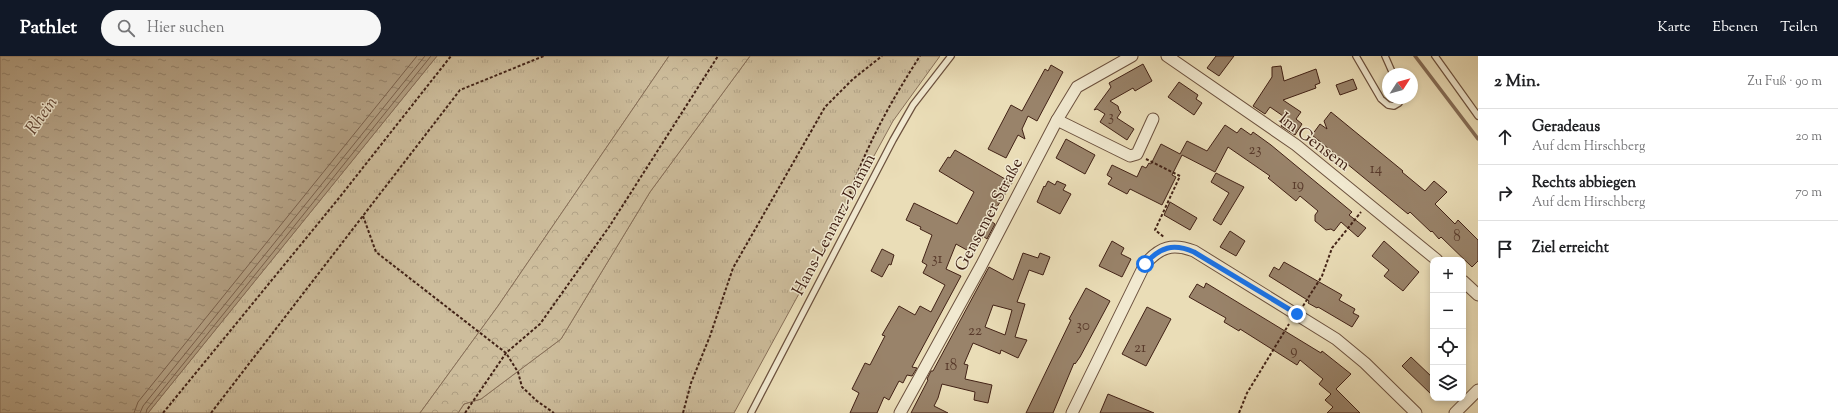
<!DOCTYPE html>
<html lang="de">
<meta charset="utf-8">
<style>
:root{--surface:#fff;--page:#f6f6f6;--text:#202124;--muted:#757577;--line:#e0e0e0;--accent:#111827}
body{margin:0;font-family:"Sorts Mill Goudy",serif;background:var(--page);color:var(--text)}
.controls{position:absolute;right:12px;bottom:12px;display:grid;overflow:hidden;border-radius:8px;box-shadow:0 2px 6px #0003}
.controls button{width:36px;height:36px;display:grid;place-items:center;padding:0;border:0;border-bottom:1px solid var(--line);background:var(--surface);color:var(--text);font:20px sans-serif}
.compass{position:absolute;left:1382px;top:12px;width:36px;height:36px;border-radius:50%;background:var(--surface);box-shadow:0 2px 6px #0003;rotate:54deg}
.stop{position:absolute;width:12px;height:12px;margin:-9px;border:3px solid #1a73e8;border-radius:50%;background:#fff}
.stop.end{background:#1a73e8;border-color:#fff;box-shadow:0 1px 4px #0008}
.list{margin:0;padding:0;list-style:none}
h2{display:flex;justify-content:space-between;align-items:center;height:52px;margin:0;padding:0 16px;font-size:17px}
h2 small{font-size:13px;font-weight:400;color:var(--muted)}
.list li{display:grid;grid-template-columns:26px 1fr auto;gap:12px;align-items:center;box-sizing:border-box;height:56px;padding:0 16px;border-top:1px solid var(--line)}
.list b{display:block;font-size:15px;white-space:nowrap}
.list p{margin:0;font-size:13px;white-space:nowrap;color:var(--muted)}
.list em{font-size:13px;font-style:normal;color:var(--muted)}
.icon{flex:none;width:22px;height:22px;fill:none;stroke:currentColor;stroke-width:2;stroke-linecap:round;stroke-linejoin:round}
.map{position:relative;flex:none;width:1478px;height:357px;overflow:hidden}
header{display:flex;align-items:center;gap:24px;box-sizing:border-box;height:56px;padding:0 20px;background:var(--accent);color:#fff}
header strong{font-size:19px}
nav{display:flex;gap:22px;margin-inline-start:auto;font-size:14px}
.search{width:280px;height:36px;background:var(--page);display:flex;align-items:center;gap:10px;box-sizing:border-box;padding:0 14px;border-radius:22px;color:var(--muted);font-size:15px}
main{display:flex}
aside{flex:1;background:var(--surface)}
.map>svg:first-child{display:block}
.grass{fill:url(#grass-tufts);stroke:#887059}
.forest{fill:url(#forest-crowns);stroke:#887059}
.water{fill:url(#water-ripples);stroke:#856c56}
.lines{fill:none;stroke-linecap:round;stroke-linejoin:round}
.shore{stroke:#7a604b;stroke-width:1}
.stream{stroke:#856c56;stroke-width:3.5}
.building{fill:#99836a;stroke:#422216;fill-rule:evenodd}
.service-casing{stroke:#6c513e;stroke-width:8}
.minor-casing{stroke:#6c513e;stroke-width:13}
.path{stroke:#422216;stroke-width:2;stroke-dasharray:3 2;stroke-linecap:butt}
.service{stroke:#f1e9d0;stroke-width:5.5}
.minor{stroke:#f1e9d0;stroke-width:11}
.route{stroke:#1a73e8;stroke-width:5}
.labels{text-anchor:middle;stroke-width:3;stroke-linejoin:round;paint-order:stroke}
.number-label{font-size:15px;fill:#583a2b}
.street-label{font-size:17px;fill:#422216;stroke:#f1e9d0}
.water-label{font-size:18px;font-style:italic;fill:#634736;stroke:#f1e9d0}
</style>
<header>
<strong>Pathlet</strong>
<div class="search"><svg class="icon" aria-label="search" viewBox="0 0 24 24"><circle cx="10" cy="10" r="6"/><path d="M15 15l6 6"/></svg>Hier suchen</div>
<nav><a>Karte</a><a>Ebenen</a><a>Teilen</a></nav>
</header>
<main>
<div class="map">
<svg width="1478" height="357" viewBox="0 0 1478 357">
<defs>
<pattern id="grass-tufts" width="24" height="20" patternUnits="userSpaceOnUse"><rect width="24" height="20" fill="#cdbd9c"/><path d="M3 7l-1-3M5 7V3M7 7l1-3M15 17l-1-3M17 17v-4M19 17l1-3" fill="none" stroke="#b1a286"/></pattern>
<pattern id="forest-crowns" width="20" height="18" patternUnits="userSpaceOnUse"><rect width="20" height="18" fill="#cdbd9c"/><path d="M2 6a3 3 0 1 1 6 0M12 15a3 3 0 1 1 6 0" fill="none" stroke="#b1a286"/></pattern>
<pattern id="water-ripples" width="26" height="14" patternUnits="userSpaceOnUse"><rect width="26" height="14" fill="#b19d80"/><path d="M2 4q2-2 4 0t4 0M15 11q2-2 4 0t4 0" fill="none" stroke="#928068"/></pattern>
</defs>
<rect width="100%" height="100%" fill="#eaddb7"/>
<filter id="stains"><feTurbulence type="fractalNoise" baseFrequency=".005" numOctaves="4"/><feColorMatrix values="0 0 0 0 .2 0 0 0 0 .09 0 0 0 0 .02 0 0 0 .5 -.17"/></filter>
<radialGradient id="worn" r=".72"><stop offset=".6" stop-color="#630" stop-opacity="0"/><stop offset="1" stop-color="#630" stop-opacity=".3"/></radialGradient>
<!-- grass -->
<g class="grass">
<path d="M437 0H669L498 250 420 357H148Z"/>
<path d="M750 0H940L893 65 734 357H458L464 348 481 343 561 283 650 136Z"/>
</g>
<!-- forest -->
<path class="forest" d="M669 0H750L650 136 561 283 481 343 464 348 458 357H420L498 250Z"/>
<!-- water -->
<path class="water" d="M0 0H437L148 357H0Z"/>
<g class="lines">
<!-- shore -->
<g class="shore">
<path d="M134 357 138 346 417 0"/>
<path d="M140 357 143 350 425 0"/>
<path d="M146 357 147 353 431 0"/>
</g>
<!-- stream -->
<path class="stream" d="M1415 0 1478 83"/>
</g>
<!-- building -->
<g class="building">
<path d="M1216 0H1234L1219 20 1207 12Z"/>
<path d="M1143 8 1152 25 1135 35 1133 32 1110 45 1118 50 1119 54 1121 56 1117 62 1134 73 1127 84 1100 66 1105 58 1097 53 1094 54 1111 31 1109 27Z"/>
<path d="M1051 9 1063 16 1037 65 1028 60 1022 73 1025 83 1018 79 1006 102 988 93 1011 49 1022 55 1045 13 1048 15Z"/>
<path d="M1281 10 1284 25 1316 13 1320 27 1315 29 1316 32 1283 44 1301 56 1296 63 1302 68 1295 79 1281 70 1286 62 1270 51 1265 58 1253 50 1272 21V11Z"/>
<path d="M1353 23 1357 33 1340 39 1336 29Z"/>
<path d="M1179 26 1198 39 1196 43 1202 47 1194 59 1168 41Z"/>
<path d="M1331 56 1403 115 1402 116 1425 135 1434 125 1447 136 1435 148 1455 168 1458 164 1478 184V205L1472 211 1441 181 1439 183 1432 175 1431 176 1410 156 1408 158 1312 79 1320 68 1327 73 1324 65Z"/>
<path d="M1225 69 1237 77 1241 72 1251 79 1253 76 1271 89 1352 156 1349 159 1366 172 1358 181 1341 166 1334 175 1331 173 1326 174 1315 165V159L1318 155 1300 140 1296 145 1268 122 1270 120 1228 91 1215 116 1182 99 1172 119 1176 121 1162 149 1130 133 1127 138 1108 128 1112 122 1107 119 1112 109 1137 121 1142 110 1146 112 1149 107 1151 108 1161 88 1180 98 1187 85 1207 95Z"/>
<path d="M1066 83 1095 99 1085 118 1056 102Z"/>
<path d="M955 94 1012 127 990 162H992L991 165 995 168 987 183 983 180 974 198 956 188 946 213 961 220 912 311 917 312 912 320 907 319 903 327 899 325 889 344 884 341 877 357H850L859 337 852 333 865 307 870 309 885 280 882 279 899 250 915 259 920 250 931 256 945 229 923 217 927 209 922 206 932 179 920 173 921 171 906 164 914 147 957 168 974 136 939 115 948 101 950 102Z"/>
<path d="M1216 117 1244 131 1221 169 1213 164 1229 137 1211 126Z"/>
<path d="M1048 125 1055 129 1057 125 1066 129 1063 134 1071 138 1060 158 1037 146 1044 130 1045 131Z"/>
<path d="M1170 146 1197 162 1190 174 1164 159Z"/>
<path d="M1230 175 1245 185 1236 200 1220 191Z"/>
<path d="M1112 185 1124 192 1121 198 1131 203 1122 221 1099 210Z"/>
<path d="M1384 185 1419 216 1403 235 1384 220 1389 214 1372 200Z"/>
<path d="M882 193 894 199 891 209 889 208 882 221 871 215Z"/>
<path d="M1023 197 1038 202 1040 197 1050 201 1043 219 1029 214 1017 246 1025 248 1015 281 1027 284 1018 302 1001 294 1000 298 973 287 964 308 968 309 965 323 992 329 988 347 974 344 975 336 942 328 938 342 934 350 948 357H911L928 324 927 323 931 315H933L989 211 1013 224ZM993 249 1012 254 1005 279 985 271Z"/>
<path d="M1284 206 1342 239 1339 244 1355 253 1353 257 1359 260 1352 271 1318 251 1317 252 1308 247 1309 245 1269 220 1274 211 1279 214Z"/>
<path d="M1206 227 1321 297 1322 295 1351 318 1336 333 1360 357H1327L1333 351 1325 344 1331 338 1319 328 1323 323 1300 304 1297 309 1240 273 1239 275 1224 266 1226 262 1189 241 1197 228 1204 232Z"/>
<path d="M1086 232 1110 245 1080 301 1075 308 1074 307 1053 357H1026L1071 264 1069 263Z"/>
<path d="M1147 251 1171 263 1146 310 1122 298Z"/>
<path d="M1411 301 1433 322V340L1402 310Z"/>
<path d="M1108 338 1154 357H1100Z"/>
</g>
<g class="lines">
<defs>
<g id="service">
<path d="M1356 0 1381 43 1388 49 1394 50 1399 47 1401 42"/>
<path d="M1385 0 1393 18"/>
<path d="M1435 0 1478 60"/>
<path d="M751 357 893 84 913 49 951 0"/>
</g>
<g id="minor">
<path d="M1167 0 1296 89 1437 204"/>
<path d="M1057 64 1130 100 1137 98 1153 63"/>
<path d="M1463 225 1478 239"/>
<path d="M900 357 981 210 1057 64 1077 31 1132 0"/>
<path d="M1072 357 1145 208C1160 191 1172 187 1194 195L1336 283 1365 307 1416 357"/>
<path d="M1455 357 1478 334"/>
</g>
</defs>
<!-- service casing -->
<use href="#service" class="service-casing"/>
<!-- minor casing -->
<use href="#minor" class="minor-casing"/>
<!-- path -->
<g class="path">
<path d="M1146 103 1180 120 1155 174 1164 181"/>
<path d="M854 142 850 136C869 85 891 45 920 0"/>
<path d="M363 160 376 196 506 297 518 316 522 331 537 345 554 357"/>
<path d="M1303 250 1322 220 1332 192 1361 156"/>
<path d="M163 357 339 142 451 0"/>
<path d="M211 357 460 34 544 0"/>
<path d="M465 357 506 297 540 268 609 171 718 0"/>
<path d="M683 357 691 327 710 280 733 212 825 51 853 23 882 0"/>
<path d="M1239 357 1247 337 1289 268"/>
</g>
<!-- service -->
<use href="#service" class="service"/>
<!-- minor -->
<use href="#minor" class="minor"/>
</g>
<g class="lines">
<!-- route -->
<path class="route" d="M1145 208C1160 191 1173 187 1194 196L1297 258"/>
</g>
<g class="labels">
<!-- number labels -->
<g class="number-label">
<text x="1111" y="65">3</text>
<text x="1255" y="98">23</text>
<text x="1376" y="117">14</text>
<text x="1298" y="133">19</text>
<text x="1457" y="185">8</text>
<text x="937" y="207">31</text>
<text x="1083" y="274">30</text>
<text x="975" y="279">22</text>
<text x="1140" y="296">21</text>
<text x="1294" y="299">9</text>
<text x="951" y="314">18</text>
</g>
<!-- street labels -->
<g class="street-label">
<text transform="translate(1315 85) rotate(37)" y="6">Im Gensem</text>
<text transform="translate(988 158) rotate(-62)" y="6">Gensemer Straße</text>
<text transform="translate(833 168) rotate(-62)" y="6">Hans-Lennarz-Damm</text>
</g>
<!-- water labels -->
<g class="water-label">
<text transform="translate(41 59) rotate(-55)" y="6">Rhein</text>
</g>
</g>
<rect width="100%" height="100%" filter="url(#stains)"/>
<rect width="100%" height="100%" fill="url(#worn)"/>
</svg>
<div class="controls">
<button>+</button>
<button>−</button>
<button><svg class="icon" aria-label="locate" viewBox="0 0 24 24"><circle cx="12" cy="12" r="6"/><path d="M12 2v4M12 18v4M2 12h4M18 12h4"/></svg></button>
<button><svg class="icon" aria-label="layers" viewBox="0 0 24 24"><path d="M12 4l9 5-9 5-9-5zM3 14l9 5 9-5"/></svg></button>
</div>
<svg class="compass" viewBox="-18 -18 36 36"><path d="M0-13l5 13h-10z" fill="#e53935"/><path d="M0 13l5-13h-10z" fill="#757577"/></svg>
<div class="stop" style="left:1145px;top:208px"></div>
<div class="stop end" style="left:1297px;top:258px"></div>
</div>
<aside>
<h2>2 Min.<small>Zu Fuß · 90 m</small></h2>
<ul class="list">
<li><svg class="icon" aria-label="ahead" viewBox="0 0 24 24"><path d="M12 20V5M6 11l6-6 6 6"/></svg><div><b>Geradeaus</b><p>Auf dem Hirschberg</p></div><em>20 m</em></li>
<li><svg class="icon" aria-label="right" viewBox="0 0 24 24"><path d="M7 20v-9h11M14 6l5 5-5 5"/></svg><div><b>Rechts abbiegen</b><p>Auf dem Hirschberg</p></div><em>70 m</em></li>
<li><svg class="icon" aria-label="arrive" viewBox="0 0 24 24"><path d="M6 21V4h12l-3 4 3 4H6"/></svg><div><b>Ziel erreicht</b></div></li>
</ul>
</aside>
</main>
